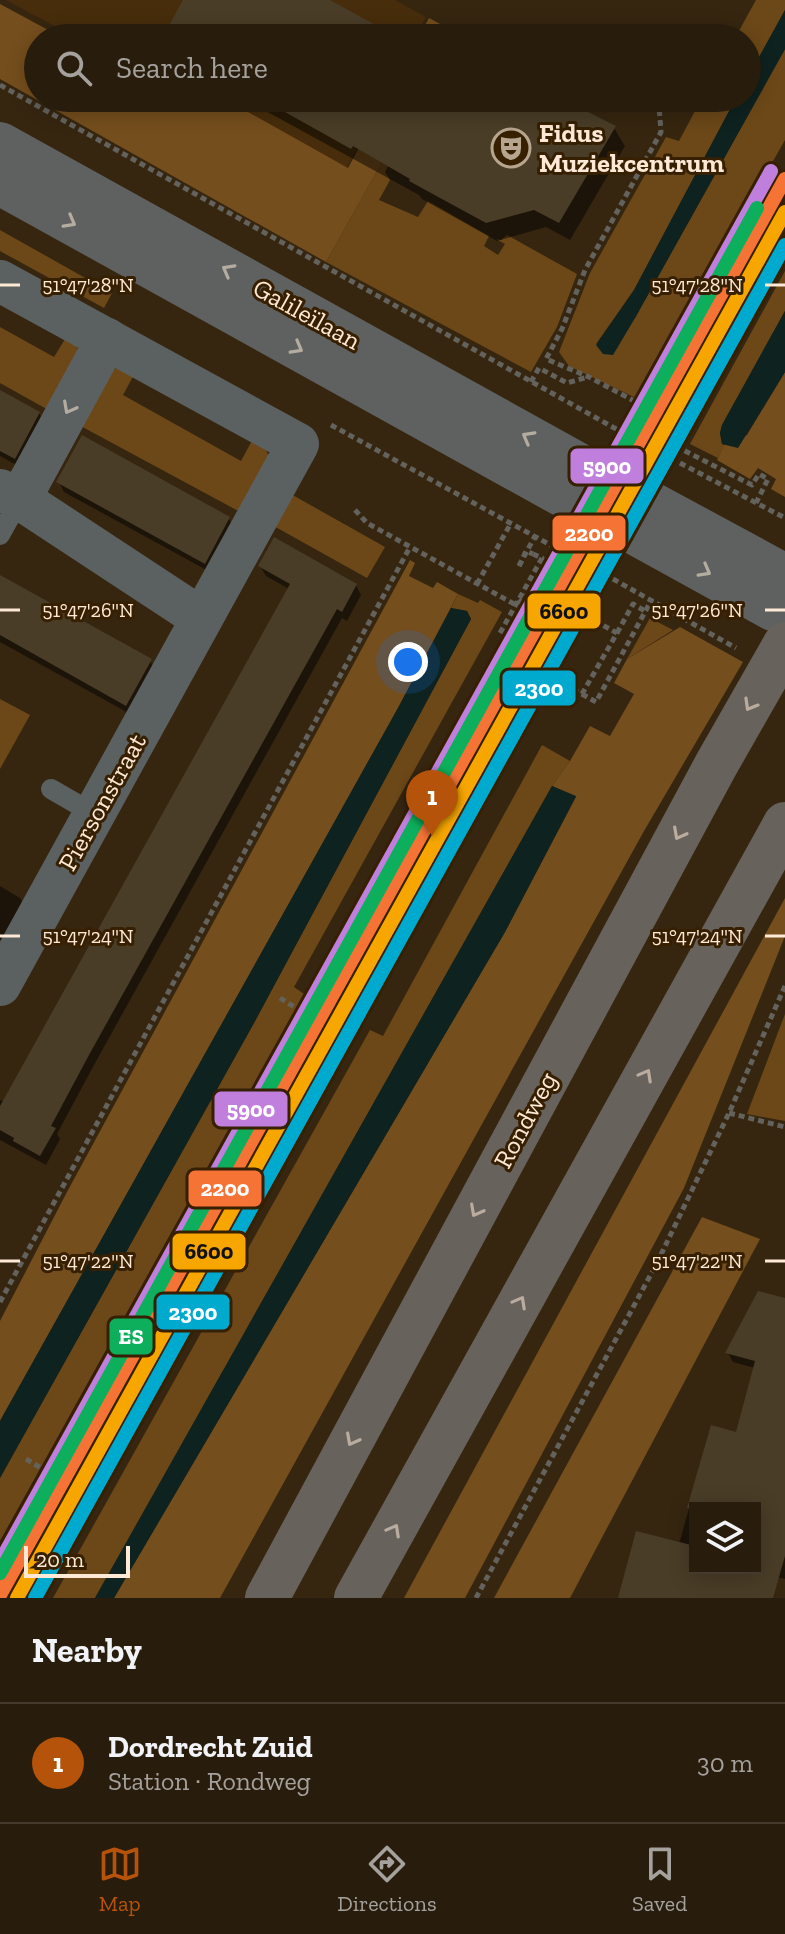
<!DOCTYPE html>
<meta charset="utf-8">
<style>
:root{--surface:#281c0c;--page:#34291a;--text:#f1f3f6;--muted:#a5a19d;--line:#443a2d;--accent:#b45309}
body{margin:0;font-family:"Zilla Slab",serif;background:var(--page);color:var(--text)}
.controls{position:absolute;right:24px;bottom:24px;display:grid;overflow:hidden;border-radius:0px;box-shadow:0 4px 20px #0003}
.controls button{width:72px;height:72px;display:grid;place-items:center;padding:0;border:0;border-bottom:2px solid var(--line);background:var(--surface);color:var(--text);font:40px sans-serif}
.scale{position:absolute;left:24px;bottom:20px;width:106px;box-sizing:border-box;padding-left:8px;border:4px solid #fde9d5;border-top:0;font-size:22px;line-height:28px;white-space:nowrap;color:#fde9d5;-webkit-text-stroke:6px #372002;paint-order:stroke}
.you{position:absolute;left:408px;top:662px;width:28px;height:28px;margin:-20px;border:6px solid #fff;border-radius:50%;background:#1a73e8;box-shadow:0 0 0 12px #1a73e833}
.badge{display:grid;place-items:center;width:52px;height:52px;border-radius:50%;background:var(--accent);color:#fff;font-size:26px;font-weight:700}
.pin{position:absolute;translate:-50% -66px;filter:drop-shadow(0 2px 4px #0008)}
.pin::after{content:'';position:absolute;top:42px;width:28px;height:24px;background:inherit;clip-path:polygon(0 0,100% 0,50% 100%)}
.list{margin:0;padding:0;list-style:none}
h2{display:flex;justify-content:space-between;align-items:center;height:104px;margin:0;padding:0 32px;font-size:34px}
h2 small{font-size:26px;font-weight:400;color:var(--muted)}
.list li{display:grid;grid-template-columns:52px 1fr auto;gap:24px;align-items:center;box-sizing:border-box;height:120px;padding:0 32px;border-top:2px solid var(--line)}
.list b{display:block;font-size:30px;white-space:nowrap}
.list p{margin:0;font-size:26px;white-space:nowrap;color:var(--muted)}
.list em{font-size:26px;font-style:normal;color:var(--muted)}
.icon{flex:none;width:44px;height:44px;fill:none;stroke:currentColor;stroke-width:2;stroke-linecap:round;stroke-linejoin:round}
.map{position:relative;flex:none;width:785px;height:1598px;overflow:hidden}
.search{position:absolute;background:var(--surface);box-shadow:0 4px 20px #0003;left:24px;right:24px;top:24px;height:88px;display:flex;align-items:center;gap:20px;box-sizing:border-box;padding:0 28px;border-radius:44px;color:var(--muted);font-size:30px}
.sheet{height:224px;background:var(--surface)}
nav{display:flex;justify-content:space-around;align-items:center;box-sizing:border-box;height:112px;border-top:2px solid var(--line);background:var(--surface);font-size:22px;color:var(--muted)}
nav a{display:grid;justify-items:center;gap:4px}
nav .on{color:var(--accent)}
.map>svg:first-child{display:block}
.built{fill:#472d0b}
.green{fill:#6c4818}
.forest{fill:#754e1d}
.water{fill:#0e221f}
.shadow{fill:#0007;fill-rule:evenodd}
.building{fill:#493d27}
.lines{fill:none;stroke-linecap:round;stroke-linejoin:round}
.secondary-tunnel{stroke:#54432e;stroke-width:44;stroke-dasharray:44 22;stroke-linecap:butt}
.path{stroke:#63625c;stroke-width:5;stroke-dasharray:6 4;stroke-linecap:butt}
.lane{stroke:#5b6061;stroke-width:20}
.street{stroke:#5b6061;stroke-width:42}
.secondary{stroke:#5e6160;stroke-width:44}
.highway{stroke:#67625b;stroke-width:44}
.path-bridge{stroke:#63625c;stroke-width:5;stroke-dasharray:6 4;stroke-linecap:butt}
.rail-1-casing{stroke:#372002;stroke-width:20}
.rail-2-casing{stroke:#372002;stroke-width:20}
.rail-3-casing{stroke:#372002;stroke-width:20}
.rail-4-casing{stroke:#372002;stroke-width:20}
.rail-5-casing{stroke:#372002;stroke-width:20}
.rail-1{stroke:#f57335;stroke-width:14}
.rail-2{stroke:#f7a600;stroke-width:14}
.rail-3{stroke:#c07fdc;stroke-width:14}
.rail-4{stroke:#00a9ce;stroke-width:14}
.rail-5{stroke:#0daf5c;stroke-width:14}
.oneway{stroke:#b5aca0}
.oneway2{stroke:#b4aba1}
.oneway3{stroke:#baac9e}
.ticks{fill:none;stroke:#fde9d5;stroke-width:3}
.labels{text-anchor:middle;stroke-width:6;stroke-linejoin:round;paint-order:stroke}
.poi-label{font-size:26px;font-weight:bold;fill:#fde9d5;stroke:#372002;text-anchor:start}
.street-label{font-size:26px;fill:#fde9d5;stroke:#372002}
.ticks-label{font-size:20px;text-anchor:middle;fill:#fde9d5;stroke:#372002;stroke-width:6;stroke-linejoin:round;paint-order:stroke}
.line-badge{stroke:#372002;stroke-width:3}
.badge-label{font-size:22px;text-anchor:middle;font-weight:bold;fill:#fff}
.pale-badge-label{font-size:22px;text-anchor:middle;font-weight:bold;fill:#111}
</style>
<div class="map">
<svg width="785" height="1598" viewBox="0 0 785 1598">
<rect width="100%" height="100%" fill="#362610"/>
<!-- built -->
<g class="built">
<path d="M6 0H395L426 17 414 38H77Z"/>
<path d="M190 98H383L341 179Z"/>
</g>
<!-- green -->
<g class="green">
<path d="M756 0H785V10L747 79V38H735Z"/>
<path d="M785 49V140L638 399 569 366 559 352 590 273 666 137 679 141 702 98H736L634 290 596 344 635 318Z"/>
<path d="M418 98H425L385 172 390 180 379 200 418 217 428 201 489 236 484 246 498 255 505 244 496 239 501 240 507 235 577 274 557 327 531 372 326 262Z"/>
<path d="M0 230 112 293 104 308 0 251Z"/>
<path d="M785 271V311L722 425 720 433 722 444 726 445 718 458 690 444Z"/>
<path d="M0 327 54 357 67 336 77 345 78 350 52 412 0 383Z"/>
<path d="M116 368 136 371 123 395 241 461 254 437 265 447 269 457 242 513 77 424 104 373Z"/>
<path d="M289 493 385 547 367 578 272 525Z"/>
<path d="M458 594 478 603 480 600 502 612 294 987 304 994 298 1005 0 1541V1478L254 1023 471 619 467 611 451 608Z"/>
<path d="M650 618 673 630 627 659Z"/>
<path d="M0 699 30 715 0 769Z"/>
<path d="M542 745 570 761 552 786 95 1598H53L370 1030 383 1036Z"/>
<path d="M785 1014V1121L747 1114Z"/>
</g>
<!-- forest -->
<g class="forest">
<path d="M0 4 63 38H38V98H173L177 100 179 98H223L348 168 386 98H418L326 262 0 79Z"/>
<path d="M429 18 455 32 451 38H418Z"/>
<path d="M785 372V497L771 489 776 479 758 468 750 479 717 460 725 445 747 435Z"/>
<path d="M410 560 415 563 409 576 433 588 437 582 458 594 398 708 0 1421V1321L67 1192Z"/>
<path d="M680 627 743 662 644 831 220 1598H114L505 932 576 797 552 786 570 761 590 726 610 736 634 694 614 683 627 659Z"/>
<path d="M785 898V936L684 1188 465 1598H404Z"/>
<path d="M702 1217 760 1239 570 1598H494Z"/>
</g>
<!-- water -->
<g class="water">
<path d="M785 10V49L635 318 613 355 603 354 596 345 634 290 736 98H747V79Z"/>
<path d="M785 311V372L738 448 722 444 720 433 722 425Z"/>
<path d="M451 608 467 611 471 619 254 1023 0 1478V1421L398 708Z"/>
<path d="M552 786 576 796 505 932 114 1598H95Z"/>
</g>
<!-- shadow -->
<g class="shadow">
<path d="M242 98H436L451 107 481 98H558L614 128 625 146 570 240 546 227 497 241 422 199 419 195Z"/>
<path d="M0 392 39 413 44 423 20 467 0 456Z"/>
<path d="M59 482 229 519 234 528 210 572 64 492Z"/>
<path d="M260 566 356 585 361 595 347 621 342 618 94 1065 57 1134 60 1139 46 1165 0 1140V1100L4 1102 289 589 266 576Z"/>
<path d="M0 577 150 661 156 671 132 715 0 642Z"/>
<path d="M0 886 20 898 26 907 0 950Z"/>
<path d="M785 1301V1579L764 1574 758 1598H620L679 1544 712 1427 737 1434 755 1368 733 1362 728 1353ZM695 1508H755V1568H695Z"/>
</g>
<!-- building -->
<g class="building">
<path d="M183 0H330L399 38H162Z"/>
<path d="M260 98H440L452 105 474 98H560L616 126 559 223 534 210 486 223 409 181 410 179 353 146 351 149Z"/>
<path d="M0 390 40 412 15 459 0 451Z"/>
<path d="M82 435 230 517 205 564 56 482Z"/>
<path d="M274 537 357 584 342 612 337 609 89 1055 51 1126 56 1128 40 1156 13 1141 14 1138 0 1130V1106L290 584 258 566Z"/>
<path d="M0 575 152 659 126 706 0 635Z"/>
<path d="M758 1291 785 1298V1556L773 1598H618L636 1531 695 1546V1568H755V1508H687L711 1425 736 1432 755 1361 725 1353Z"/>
</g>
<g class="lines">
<!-- secondary-tunnel -->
<g class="secondary-tunnel">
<path d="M597 475 654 505"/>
<path d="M579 504 637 534"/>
</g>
<!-- path -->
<g class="path">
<path d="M0 85 618 430"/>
<path d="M531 382 539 368 567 383 588 377"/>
<path d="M331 425 556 548"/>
<path d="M620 444 640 404 589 377 546 359 562 329 585 270 661 132 659 105"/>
<path d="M680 463 785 518"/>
<path d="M668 469 679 448 752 485 759 474 768 479 756 503"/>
<path d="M355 510 367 523 516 605 540 584 566 540"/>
<path d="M519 566 535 536"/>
<path d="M613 579 736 648"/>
<path d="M477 584 511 523"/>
<path d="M500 633 542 558 533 554"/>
<path d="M617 633 633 604 645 611"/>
<path d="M573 689 582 694 617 633 586 616 615 565"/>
<path d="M582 694 596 702 652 599"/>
<path d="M280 998 296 1008"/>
<path d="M729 1113 785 1127"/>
<path d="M0 1302 410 547"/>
<path d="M26 1459 41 1468"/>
<path d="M476 1598 657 1263 729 1113 785 986"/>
</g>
<!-- lane -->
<g class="lane">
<path d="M0 535 20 499"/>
<path d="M51 789 96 815"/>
</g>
<!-- street -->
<g class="street">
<path d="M0 281 298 444 0 985"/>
<path d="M0 490 20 499 201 618"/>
<path d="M20 499 107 339"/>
</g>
<!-- secondary -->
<g class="secondary">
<path d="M0 144 597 475"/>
<path d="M0 183 579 504"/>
<path d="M654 505 785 576"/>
<path d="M637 534 773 609"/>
</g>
<!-- highway -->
<g class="highway">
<path d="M267 1598 716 765 785 644"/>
<path d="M356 1598 785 824"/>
</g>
<!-- path-bridge -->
<path class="path-bridge" d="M519 566 526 551 533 554"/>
<defs>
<path id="rail-1" d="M0 1595 785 179"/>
<path id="rail-2" d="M17 1598 785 212"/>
<path id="rail-3" d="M0 1562 771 171"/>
<path id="rail-4" d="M35 1598 785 245"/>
<path id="rail-5" d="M0 1573 757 208"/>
</defs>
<!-- rail-1 casing -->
<use href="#rail-1" class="rail-1-casing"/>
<!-- rail-2 casing -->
<use href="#rail-2" class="rail-2-casing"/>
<!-- rail-3 casing -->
<use href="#rail-3" class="rail-3-casing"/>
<!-- rail-4 casing -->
<use href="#rail-4" class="rail-4-casing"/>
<!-- rail-5 casing -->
<use href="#rail-5" class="rail-5-casing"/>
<!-- rail-1 -->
<use href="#rail-1" class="rail-1"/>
<!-- rail-2 -->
<use href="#rail-2" class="rail-2"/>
<!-- rail-3 -->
<use href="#rail-3" class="rail-3"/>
<!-- rail-4 -->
<use href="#rail-4" class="rail-4"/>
<!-- rail-5 -->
<use href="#rail-5" class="rail-5"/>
</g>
<!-- one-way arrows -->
<defs><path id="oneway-chevron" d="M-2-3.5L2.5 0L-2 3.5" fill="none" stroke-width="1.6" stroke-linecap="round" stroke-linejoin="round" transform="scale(2)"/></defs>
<g class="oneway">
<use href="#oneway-chevron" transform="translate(70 222) rotate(29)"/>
<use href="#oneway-chevron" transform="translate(228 270) rotate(-151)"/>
<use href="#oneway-chevron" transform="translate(297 348) rotate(29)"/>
<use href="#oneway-chevron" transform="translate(528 437) rotate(-151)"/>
<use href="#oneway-chevron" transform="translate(705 571) rotate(29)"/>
</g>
<use class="oneway2" href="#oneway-chevron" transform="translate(69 408) rotate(118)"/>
<g class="oneway3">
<use href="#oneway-chevron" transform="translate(750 705) rotate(120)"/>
<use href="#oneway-chevron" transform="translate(679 834) rotate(118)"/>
<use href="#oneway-chevron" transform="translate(646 1075) rotate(-61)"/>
<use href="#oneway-chevron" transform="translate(476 1211) rotate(118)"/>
<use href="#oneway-chevron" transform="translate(520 1302) rotate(-61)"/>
<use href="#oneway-chevron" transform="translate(352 1440) rotate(118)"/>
<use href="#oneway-chevron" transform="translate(394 1530) rotate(-61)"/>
</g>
<!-- ticks -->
<path class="ticks" d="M0 285H20M765 285H785M0 610H20M765 610H785M0 936H20M765 936H785M0 1261H20M765 1261H785"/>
<!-- icons -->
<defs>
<symbol id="theatre-ring" viewBox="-11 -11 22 22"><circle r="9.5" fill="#372002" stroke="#b7a590" stroke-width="1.5"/><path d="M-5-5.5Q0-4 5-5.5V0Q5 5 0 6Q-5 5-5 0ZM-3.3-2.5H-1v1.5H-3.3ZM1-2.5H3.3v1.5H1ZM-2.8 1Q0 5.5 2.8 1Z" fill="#b7a590"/></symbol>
</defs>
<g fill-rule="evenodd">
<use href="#theatre-ring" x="489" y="126" width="44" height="44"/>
</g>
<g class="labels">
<!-- poi labels -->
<g class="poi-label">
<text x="539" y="142">Fidus<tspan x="539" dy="30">Muziekcentrum</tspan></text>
</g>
<!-- street labels -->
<g class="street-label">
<text transform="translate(307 314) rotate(29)" y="9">Galileïlaan</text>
<text transform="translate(102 802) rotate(-61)" y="9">Piersonstraat</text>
<text transform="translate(525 1120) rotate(-62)" y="9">Rondweg</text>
</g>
</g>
<g class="ticks-label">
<text x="88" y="292">51°47'28"N</text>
<text x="697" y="292">51°47'28"N</text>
<text x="88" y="617">51°47'26"N</text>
<text x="697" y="617">51°47'26"N</text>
<text x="88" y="943">51°47'24"N</text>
<text x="697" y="943">51°47'24"N</text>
<text x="88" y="1268">51°47'22"N</text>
<text x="697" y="1268">51°47'22"N</text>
</g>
<g class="line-badge">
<rect x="569" y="447" width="76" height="38" rx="8" fill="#c07fdc"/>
<rect x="551" y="514" width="76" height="38" rx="8" fill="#f57335"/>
<rect x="526" y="592" width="76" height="38" rx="8" fill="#f7a600"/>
<rect x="501" y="669" width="76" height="38" rx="8" fill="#00a9ce"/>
<rect x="213" y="1090" width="76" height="38" rx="8" fill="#c07fdc"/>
<rect x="187" y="1169" width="76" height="39" rx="8" fill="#f57335"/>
<rect x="171" y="1232" width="76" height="39" rx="8" fill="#f7a600"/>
<rect x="155" y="1293" width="76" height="38" rx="8" fill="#00a9ce"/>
<rect x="108" y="1317" width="46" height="39" rx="8" fill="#0daf5c"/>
</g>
<g class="badge-label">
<text x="607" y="474">5900</text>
<text x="589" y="541">2200</text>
<text x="539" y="696">2300</text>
<text x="251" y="1117">5900</text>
<text x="225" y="1196">2200</text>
<text x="193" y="1320">2300</text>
<text x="131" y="1344">ES</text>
</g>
<g class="pale-badge-label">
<text x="564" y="619">6600</text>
<text x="209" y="1259">6600</text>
</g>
</svg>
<div class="controls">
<button><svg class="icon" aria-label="layers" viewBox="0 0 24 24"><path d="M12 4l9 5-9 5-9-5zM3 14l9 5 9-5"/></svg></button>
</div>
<div class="scale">20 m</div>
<div class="you"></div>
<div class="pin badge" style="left:432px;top:836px">1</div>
<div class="search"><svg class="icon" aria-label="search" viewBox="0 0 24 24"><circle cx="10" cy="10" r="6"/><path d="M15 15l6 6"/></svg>Search here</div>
</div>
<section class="sheet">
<h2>Nearby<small></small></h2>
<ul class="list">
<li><span class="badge">1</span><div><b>Dordrecht Zuid</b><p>Station · Rondweg</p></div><em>30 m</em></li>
</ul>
</section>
<nav>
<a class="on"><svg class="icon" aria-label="map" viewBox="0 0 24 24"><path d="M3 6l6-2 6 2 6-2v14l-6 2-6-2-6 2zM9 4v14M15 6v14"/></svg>Map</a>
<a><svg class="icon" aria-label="directions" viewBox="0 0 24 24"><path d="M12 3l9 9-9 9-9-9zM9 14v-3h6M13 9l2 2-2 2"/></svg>Directions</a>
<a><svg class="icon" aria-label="saved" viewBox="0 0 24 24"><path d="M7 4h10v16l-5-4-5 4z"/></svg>Saved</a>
</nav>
